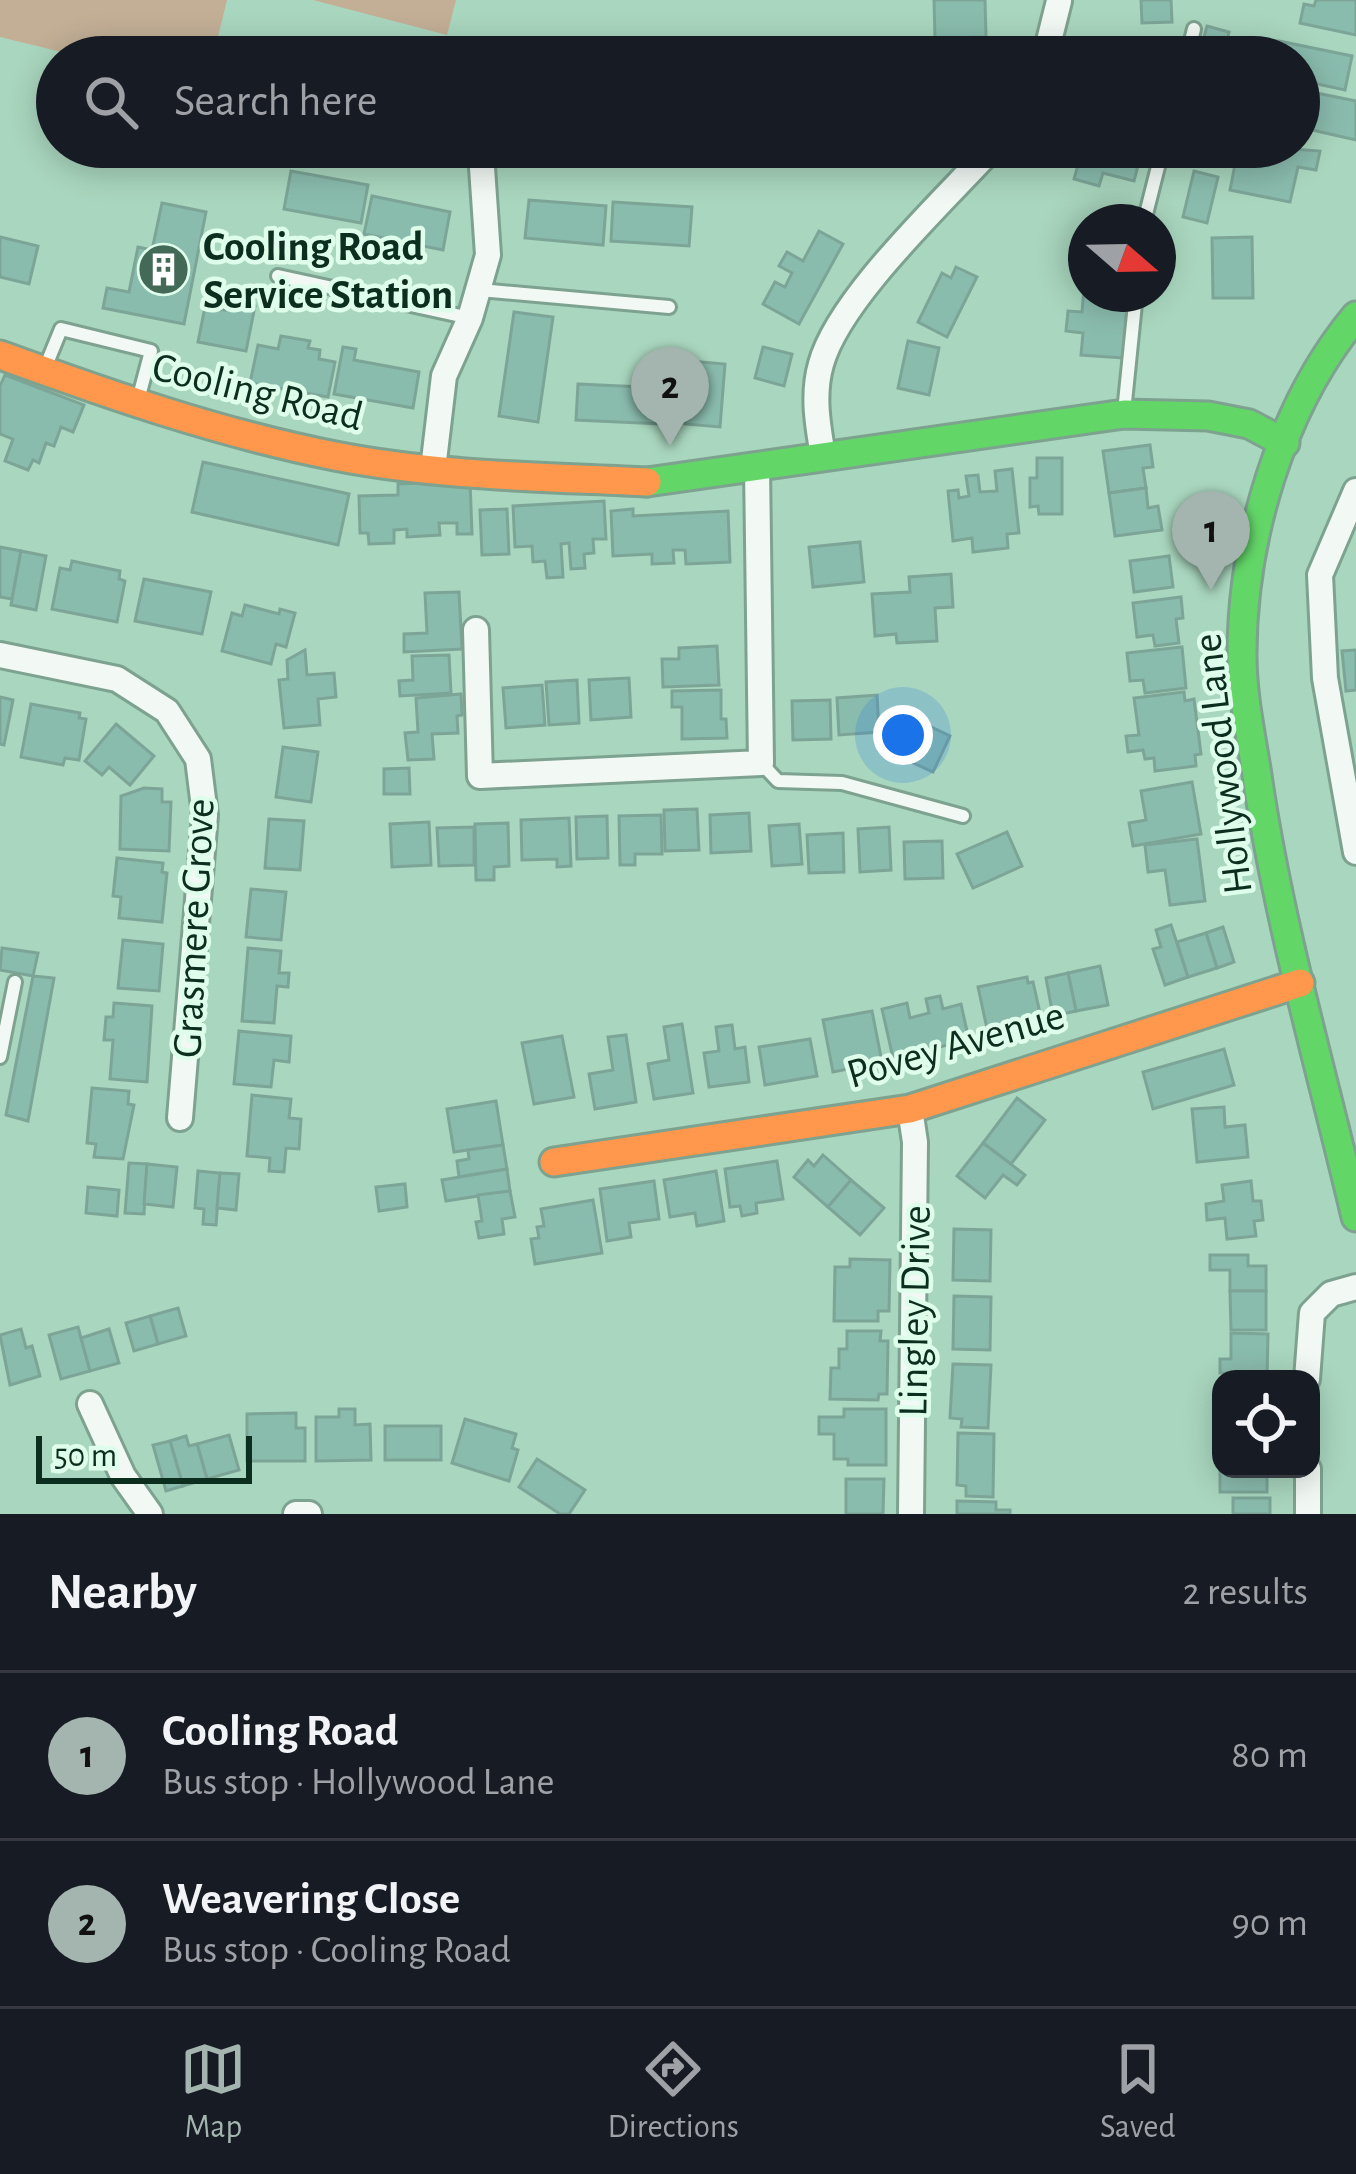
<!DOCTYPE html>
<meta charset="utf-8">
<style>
:root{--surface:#171b24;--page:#20242c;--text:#f1f3f6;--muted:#9ea1a6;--line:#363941;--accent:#a3b5ae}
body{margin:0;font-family:"Alegreya Sans",sans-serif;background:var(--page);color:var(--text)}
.controls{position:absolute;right:36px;bottom:36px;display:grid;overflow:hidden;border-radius:24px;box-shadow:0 6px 30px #0003}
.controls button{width:108px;height:108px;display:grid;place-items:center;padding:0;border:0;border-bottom:3px solid var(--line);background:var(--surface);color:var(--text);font:60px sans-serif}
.compass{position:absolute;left:1068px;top:204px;width:108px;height:108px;border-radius:50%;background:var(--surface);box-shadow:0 6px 30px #0003;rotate:110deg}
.scale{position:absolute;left:36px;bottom:30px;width:216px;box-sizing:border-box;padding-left:12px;border:6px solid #0c2e1f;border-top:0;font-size:33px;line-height:42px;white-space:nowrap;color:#0c2e1f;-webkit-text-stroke:9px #defdeb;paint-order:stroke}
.you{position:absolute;left:903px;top:735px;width:42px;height:42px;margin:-30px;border:9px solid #fff;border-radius:50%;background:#1a73e8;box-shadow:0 0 0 18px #1a73e833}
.badge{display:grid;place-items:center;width:78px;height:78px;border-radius:50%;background:var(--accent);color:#111;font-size:39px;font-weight:700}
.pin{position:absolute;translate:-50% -99px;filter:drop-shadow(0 3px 6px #0008)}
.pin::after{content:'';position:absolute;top:63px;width:42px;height:36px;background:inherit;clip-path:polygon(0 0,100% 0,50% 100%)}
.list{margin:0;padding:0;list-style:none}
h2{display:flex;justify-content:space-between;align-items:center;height:156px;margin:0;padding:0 48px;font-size:51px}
h2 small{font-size:39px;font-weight:400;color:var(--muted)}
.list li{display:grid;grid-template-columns:78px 1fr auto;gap:36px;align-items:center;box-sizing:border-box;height:168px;padding:0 48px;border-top:3px solid var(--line)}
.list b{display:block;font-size:45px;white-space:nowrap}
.list p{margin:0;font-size:39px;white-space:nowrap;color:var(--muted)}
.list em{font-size:39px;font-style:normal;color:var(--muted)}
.icon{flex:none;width:66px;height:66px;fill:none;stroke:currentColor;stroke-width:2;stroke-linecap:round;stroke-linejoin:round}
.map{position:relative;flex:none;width:1356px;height:1514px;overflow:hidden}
.search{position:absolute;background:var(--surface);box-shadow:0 6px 30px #0003;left:36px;right:36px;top:36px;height:132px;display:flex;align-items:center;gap:30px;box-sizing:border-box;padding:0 42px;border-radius:66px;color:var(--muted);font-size:45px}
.sheet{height:492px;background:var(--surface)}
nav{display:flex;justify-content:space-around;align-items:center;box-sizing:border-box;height:168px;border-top:3px solid var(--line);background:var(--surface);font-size:33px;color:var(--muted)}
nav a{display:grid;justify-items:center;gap:6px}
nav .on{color:var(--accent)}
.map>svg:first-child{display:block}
.green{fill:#c3af96}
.building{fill:#8abcad;stroke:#7ca597;stroke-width:3}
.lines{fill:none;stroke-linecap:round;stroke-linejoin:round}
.lane-casing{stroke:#7ea290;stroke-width:18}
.street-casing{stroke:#7ea290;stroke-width:30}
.fast-casing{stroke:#7ea290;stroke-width:33}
.slow-casing{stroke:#7ea290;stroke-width:33}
.lane{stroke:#f2f9f5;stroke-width:12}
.street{stroke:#f2f9f5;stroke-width:24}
.fast{stroke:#63d668;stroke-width:27}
.slow{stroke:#ff974d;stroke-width:27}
.labels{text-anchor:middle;stroke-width:9;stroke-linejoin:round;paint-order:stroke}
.poi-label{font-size:42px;font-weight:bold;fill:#0c2e1f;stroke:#defdeb;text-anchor:start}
.street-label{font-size:42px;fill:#0c2e1f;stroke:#defdeb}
</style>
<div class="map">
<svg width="1356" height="1514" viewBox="0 0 1356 1514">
<rect width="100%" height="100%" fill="#a9d6be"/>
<!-- green -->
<g class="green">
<path d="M0 0H227L213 57H82L0 37Z"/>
<path d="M313 0H456L447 35Z"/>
</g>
<!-- building -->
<g class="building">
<path d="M934 0H985L986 37 935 38Z"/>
<path d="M1141 0H1171L1172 22 1142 23Z"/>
<path d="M1316 0H1356V35L1300 23 1304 4 1314 6Z"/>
<path d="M1207 26 1229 32 1224 54 1201 48Z"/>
<path d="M1120 41 1148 49 1146 57H1115Z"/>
<path d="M1279 41 1352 56 1345 90 1299 80V57H1276Z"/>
<path d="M1302 90 1356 101V140L1299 127Z"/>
<path d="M1083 147H1143L1134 181 1103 173 1099 186 1074 179Z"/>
<path d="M1265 147 1320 151 1316 170 1298 167 1290 202 1230 190 1236 159 1262 165Z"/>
<path d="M291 171 368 185 361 223 284 209Z"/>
<path d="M1194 171 1218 177 1207 223 1183 217Z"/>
<path d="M372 196 450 212 443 250 364 234Z"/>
<path d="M529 200 606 206 603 245 525 238Z"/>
<path d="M613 202 692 207 689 246 611 241Z"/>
<path d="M162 203 206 212 184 324 103 308 107 288 129 292 138 247 152 250Z"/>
<path d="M819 231 843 244 799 324 763 304 775 282 785 287 792 273 779 266 787 252 803 261Z"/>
<path d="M0 237 38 246 29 284 0 277Z"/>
<path d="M1252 237 1253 298H1213L1212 238Z"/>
<path d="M1086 265V294H1128L1123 358 1081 355 1083 333 1066 331 1068 311 1082 312Z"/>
<path d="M956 267 977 277 947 337 918 322 942 273 951 278Z"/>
<path d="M229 289 243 292 241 303 255 306 246 351 198 342 205 307 225 310Z"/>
<path d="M514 312 553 317 538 422 499 416Z"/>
<path d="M281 336 310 341 308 348 320 350 319 359 335 362 328 397 250 383 258 345 278 349Z"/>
<path d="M908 341 939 348 929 395 898 388Z"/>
<path d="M343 347 356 349 354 360 419 372 413 408 334 394Z"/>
<path d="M763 347 792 354 784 386 755 378Z"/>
<path d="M690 361 725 364 720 427 685 424Z"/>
<path d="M5 375 84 405 73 432 61 427 54 446 46 443 39 463 33 460 28 470 5 461 13 439 0 434V386Z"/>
<path d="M578 384 663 388 661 424 576 420Z"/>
<path d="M1150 445 1153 467 1143 468 1146 488 1109 493 1103 451Z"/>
<path d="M1037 458H1062V514H1039L1038 506 1030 507V478H1037Z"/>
<path d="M203 462 349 494 338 545 192 512Z"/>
<path d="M1012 469 1019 533 1007 534 1008 548 973 552 972 538 953 541 948 491 958 490 959 498 969 496 966 476 978 475 980 492 997 491 995 471Z"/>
<path d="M470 481 472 534H457V523H439L440 535 407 537V529L394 530V543L369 544 368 533H360L359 496 398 495V484Z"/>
<path d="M1146 488 1148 508 1158 506 1162 530 1115 536 1109 493Z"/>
<path d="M604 501 606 539H593L594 553 584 554 585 568 571 569 569 543 561 544 563 577 547 578 545 561 533 562 532 546 515 547 513 506Z"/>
<path d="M507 509 509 554 482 555 480 510Z"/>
<path d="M633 509V516L728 511 730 562 686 564 685 550H673L674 563 652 564V554L613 556 611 511Z"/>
<path d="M860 542 864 582 813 587 809 547Z"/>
<path d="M0 547 21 551 12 599 0 597Z"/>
<path d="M21 551 46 556 36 610 11 605Z"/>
<path d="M1169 556 1173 587 1134 592 1130 561Z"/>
<path d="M72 561 120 571 119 579 125 581 117 622 52 609 60 568 70 570Z"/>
<path d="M951 574 953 607 935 608 937 641 897 643 896 634 875 636 872 594 910 592 909 577Z"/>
<path d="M144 579 211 592 202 634 135 621Z"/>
<path d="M459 592 462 649 404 652V634L427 633 425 593Z"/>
<path d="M1181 597 1183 618 1176 619 1179 643 1155 646 1153 635 1137 637 1133 603Z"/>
<path d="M245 605 279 614 280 609 295 613 286 647 276 644 271 664 222 651 232 613 242 616Z"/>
<path d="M717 646 719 685 663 687 662 659H679V648Z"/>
<path d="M1182 647 1186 688 1145 693 1143 680 1130 681 1127 653Z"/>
<path d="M305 650 307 675 334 673 336 697 318 699 320 725 284 728 279 680 288 679 287 660Z"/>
<path d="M1356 650V690L1346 691 1342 651Z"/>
<path d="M449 655 451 693 400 696 399 681 413 680 412 656Z"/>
<path d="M629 678 631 717 591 720 589 680Z"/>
<path d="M577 680 579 723 549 725 546 682Z"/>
<path d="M542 685 545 725 506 728 503 688Z"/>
<path d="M721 690V719H726L727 738 682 739V707H672V691Z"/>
<path d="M1184 692 1185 701 1194 699 1201 754 1195 755 1196 766 1155 771 1154 758 1145 759 1143 750 1128 752 1126 736 1139 735 1134 698Z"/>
<path d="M461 694 462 715 457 716 458 733 432 734 434 759 408 760 405 733 418 732 416 698Z"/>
<path d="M877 695 879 732 839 735 837 698Z"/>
<path d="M0 697 13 700 4 745 0 744Z"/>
<path d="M830 700 831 739 793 740 792 701Z"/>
<path d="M31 704 80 713 79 718 86 719 79 760 65 758 63 765 21 757Z"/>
<path d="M898 711 950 736 933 772 896 755 906 732 892 726Z"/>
<path d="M116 724 154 756 130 785 109 767 102 775 85 761Z"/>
<path d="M283 747 318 752 311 802 276 797Z"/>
<path d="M409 768 410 794H384V769Z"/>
<path d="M1192 782 1201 834 1133 846 1129 823 1146 820 1141 791Z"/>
<path d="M144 788 162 789V802H171L169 851 120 849 121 796Z"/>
<path d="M697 809 699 850 665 851 664 810Z"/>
<path d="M749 813 751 851 711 853 710 815Z"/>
<path d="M661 815 662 854H635V865H620L619 816Z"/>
<path d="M607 816 608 858 577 859 576 817Z"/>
<path d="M569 818 571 866 557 867V859L522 860 521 820Z"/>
<path d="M269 819 304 821 300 870 265 868Z"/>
<path d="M429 822 431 865 392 867 390 824Z"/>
<path d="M508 823 509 866 494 867V880H476L475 824Z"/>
<path d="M799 824 802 864 772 866 769 826Z"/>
<path d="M474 827V865L439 866 437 828Z"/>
<path d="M889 827 891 870 860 872 858 829Z"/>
<path d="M1007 832 1022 866 973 888 957 854Z"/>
<path d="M843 833 844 872 809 873 807 835Z"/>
<path d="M1197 839 1205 901 1170 905 1165 870 1148 872 1145 845Z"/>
<path d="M942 841 943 878 905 879 904 842Z"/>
<path d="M117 858 163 863 162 872 167 873 162 922 119 918 121 897 113 896Z"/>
<path d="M251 889 286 892 281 940 246 937Z"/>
<path d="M1171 925 1188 977 1165 985 1153 949 1161 947 1156 930Z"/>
<path d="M1223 927 1234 962 1217 968 1206 933Z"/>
<path d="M1206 933 1217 968 1188 977 1177 942Z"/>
<path d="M123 940 163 944 159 991 118 988Z"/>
<path d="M2 948 38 953 33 976 0 970Z"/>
<path d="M248 948 281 951 279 973H289L288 987 277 986 274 1023 242 1021Z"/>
<path d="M1100 966 1108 1005 1076 1011 1068 973Z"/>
<path d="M1068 973 1076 1011 1053 1016 1046 978Z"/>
<path d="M33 976 54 978 28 1121 6 1115Z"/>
<path d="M1027 977 1028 983 1033 982 1042 1022 988 1033 978 987Z"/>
<path d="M940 996 943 1009 961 1004 969 1040 893 1058 882 1009 907 1003 910 1018 929 1013 926 999Z"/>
<path d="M114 1003 152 1006 147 1082 110 1079 113 1040H104L106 1017H113Z"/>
<path d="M872 1011 882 1062 833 1072 823 1020Z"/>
<path d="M682 1024 693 1093 654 1099 648 1064 669 1060 664 1027Z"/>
<path d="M732 1025 735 1049 745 1047 749 1082 709 1087 704 1053 719 1051 716 1027Z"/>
<path d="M239 1031 291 1036 289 1062 274 1060 271 1087 234 1084Z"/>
<path d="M626 1035 636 1102 595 1109 589 1074 613 1070 608 1037Z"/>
<path d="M562 1036 574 1097 534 1104 522 1043Z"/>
<path d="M810 1039 817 1076 765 1085 759 1047Z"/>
<path d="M1224 1049 1234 1085 1153 1109 1143 1072Z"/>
<path d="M92 1088 129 1091 128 1104 134 1105 123 1159 94 1157 96 1144 87 1143Z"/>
<path d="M252 1095 291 1099 289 1118 301 1119 299 1149 286 1148 284 1172 269 1171 270 1158 247 1156Z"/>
<path d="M1017 1098 1045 1120 1011 1164 983 1143Z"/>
<path d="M496 1101 503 1145 454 1152 447 1109Z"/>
<path d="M1224 1107 1225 1127 1245 1125 1248 1157 1197 1162 1192 1109Z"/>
<path d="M983 1143 1025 1175 1017 1185 1003 1175 985 1198 957 1176Z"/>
<path d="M503 1145 507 1169 459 1177 457 1161 469 1159 468 1150Z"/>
<path d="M823 1155 851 1180 828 1207 794 1177 808 1160 814 1166Z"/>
<path d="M777 1161 783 1199 756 1203 757 1213 742 1216 740 1206 730 1207 725 1169Z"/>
<path d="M129 1163 147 1164 144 1214 125 1213Z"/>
<path d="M147 1164 177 1167 173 1207 144 1204Z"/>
<path d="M507 1169 510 1191 446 1201 442 1180Z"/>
<path d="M198 1171 220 1173 216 1225 203 1224 204 1209 195 1208Z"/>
<path d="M716 1171 724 1221 697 1226 695 1213 670 1217 664 1180Z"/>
<path d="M220 1173 239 1174 236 1210 217 1208Z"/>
<path d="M851 1180 884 1208 860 1235 828 1207Z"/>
<path d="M654 1181 659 1219 629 1223 631 1237 607 1241 600 1189Z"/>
<path d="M1251 1181 1253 1201H1261L1263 1220 1254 1221 1256 1236 1227 1239 1225 1218 1207 1220 1206 1204 1224 1201 1222 1185Z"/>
<path d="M405 1184 407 1207 379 1211 376 1187Z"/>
<path d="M88 1187 119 1190 117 1216 86 1213Z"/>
<path d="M510 1191 515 1217 502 1219 504 1234 479 1238 476 1222 482 1221 478 1195Z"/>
<path d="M593 1200 602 1253 535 1264 531 1239 539 1238 537 1227 544 1226 541 1209Z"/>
<path d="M954 1229 991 1230 990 1281 953 1280Z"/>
<path d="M1210 1255H1248V1266H1266V1291H1230V1270H1210Z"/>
<path d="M850 1259 890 1260 889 1311H878V1321H834L835 1267H850Z"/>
<path d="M1230 1291H1266V1330H1231Z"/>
<path d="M954 1296 991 1297 990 1350 953 1349Z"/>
<path d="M178 1308 186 1336 158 1344 150 1316Z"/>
<path d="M150 1316 158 1344 134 1351 126 1323Z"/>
<path d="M78 1327 90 1371 61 1379 49 1335Z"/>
<path d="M21 1329 26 1348 32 1346 40 1376 10 1385 0 1335Z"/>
<path d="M109 1329 119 1363 90 1371 81 1338Z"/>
<path d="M847 1331H881L880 1341H888L887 1394H879L878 1400 830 1399 831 1368H839V1349H847Z"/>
<path d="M1231 1333 1268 1334 1267 1379H1232V1373H1220V1359H1231Z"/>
<path d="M953 1364 991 1365 988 1428 961 1427 962 1419 950 1418Z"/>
<path d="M339 1409H355V1425L370 1424 371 1460 316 1461V1417H339Z"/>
<path d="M844 1409H886V1465H848V1459H834V1434H819V1417H844Z"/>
<path d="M296 1413V1428H305V1461H247V1414Z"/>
<path d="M465 1419 516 1434 512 1448 518 1450 509 1481 452 1463Z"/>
<rect x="385" y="1426" width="56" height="34"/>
<path d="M958 1433 994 1434 993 1497 966 1496V1486L957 1485Z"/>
<path d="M229 1435 239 1470 207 1479 197 1444Z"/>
<path d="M186 1436 189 1446 197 1444 207 1479 183 1486 170 1441Z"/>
<path d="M170 1441 183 1486 166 1491 153 1445Z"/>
<path d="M1220 1455 1221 1469H1267V1492H1220Z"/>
<path d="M537 1459 585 1490 569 1514H560L519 1487Z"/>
<path d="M846 1479H884L883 1514H846Z"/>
<rect x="1233" y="1498" width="37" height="16"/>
<path d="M957 1501 996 1502V1510H1010V1514H957Z"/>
</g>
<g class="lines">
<defs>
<g id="lane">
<path d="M1187 57 1194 29"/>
<path d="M1144 222 1163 147"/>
<path d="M278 276 470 318"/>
<path d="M480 290 669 307"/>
<path d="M45 368 61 329 151 351 137 404"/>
<path d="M1124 412 1136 294"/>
<path d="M761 763 778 781 842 783 963 816"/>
<path d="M0 1057 15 982"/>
</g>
<g id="street">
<path d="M1045 57 1059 1"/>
<path d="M823 456C818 426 812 395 821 364 839 298 944 201 993 147"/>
<path d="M433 469 444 376 470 318 488 255 481 153"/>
<path d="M1356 491 1320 575 1325 678 1356 852"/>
<path d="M476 630 480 776 761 763 757 467"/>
<path d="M0 655 117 679 167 711 198 759 205 815 180 1118"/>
<path d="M910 1109 915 1142 911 1514"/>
<path d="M1307 1379 1312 1313 1331 1294 1356 1287"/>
<path d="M90 1404 123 1476 150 1514"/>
<path d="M1308 1469V1514"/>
<path d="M296 1514H309"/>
</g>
<g id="fast">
<path d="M1356 316C1281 406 1242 539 1242 655 1242 698 1252 740 1258 782 1280 929 1322 1072 1356 1217"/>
<path d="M647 482 1124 414 1208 416 1249 424 1285 443"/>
</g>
<g id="slow">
<path d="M0 355C110 395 219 433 335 456 436 476 544 477 647 482"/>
<path d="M554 1162 910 1109 1300 983"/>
</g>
</defs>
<!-- lane casing -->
<use href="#lane" class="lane-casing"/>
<!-- street casing -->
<use href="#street" class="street-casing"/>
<!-- fast casing -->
<use href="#fast" class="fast-casing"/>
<!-- slow casing -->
<use href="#slow" class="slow-casing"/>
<!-- lane -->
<use href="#lane" class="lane"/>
<!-- street -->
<use href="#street" class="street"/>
<!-- fast -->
<use href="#fast" class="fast"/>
<!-- slow -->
<use href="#slow" class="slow"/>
</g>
<!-- icons -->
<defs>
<symbol id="building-disc" viewBox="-11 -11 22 22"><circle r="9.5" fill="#436957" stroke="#defdeb"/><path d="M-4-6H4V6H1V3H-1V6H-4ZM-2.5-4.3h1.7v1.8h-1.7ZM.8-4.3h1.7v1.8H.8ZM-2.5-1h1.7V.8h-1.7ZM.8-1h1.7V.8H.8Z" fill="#fff"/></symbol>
</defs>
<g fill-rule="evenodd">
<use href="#building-disc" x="134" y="240" width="59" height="59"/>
</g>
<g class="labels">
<!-- poi labels -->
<g class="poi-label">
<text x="203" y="260">Cooling Road<tspan x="203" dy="48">Service Station</tspan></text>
</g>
<!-- street labels -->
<g class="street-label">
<text transform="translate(258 390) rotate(14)" y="15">Cooling Road</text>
<text transform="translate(1221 764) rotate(-97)" y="15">Hollywood Lane</text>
<text transform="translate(192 928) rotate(-87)" y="15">Grasmere Grove</text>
<text transform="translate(955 1043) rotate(-16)" y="15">Povey Avenue</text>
<text transform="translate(913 1311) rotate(-89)" y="15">Lingley Drive</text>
</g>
</g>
</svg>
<div class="controls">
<button><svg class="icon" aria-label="locate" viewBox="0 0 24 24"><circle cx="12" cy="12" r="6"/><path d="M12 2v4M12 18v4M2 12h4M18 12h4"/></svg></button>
</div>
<svg class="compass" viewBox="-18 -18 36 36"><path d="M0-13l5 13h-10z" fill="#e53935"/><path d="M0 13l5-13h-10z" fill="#9ea1a6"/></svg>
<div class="scale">50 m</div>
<div class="you"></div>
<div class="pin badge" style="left:1211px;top:590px">1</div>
<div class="pin badge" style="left:670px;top:446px">2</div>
<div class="search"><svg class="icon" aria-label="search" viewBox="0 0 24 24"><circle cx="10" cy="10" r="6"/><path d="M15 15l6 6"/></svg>Search here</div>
</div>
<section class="sheet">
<h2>Nearby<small>2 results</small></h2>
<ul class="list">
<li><span class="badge">1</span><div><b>Cooling Road</b><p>Bus stop · Hollywood Lane</p></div><em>80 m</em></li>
<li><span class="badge">2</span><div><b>Weavering Close</b><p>Bus stop · Cooling Road</p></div><em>90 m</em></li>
</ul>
</section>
<nav>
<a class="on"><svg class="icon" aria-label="map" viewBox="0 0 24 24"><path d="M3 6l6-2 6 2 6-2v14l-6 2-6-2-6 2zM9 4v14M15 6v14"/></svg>Map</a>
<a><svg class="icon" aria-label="directions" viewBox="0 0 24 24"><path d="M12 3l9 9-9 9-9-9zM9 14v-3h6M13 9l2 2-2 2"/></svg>Directions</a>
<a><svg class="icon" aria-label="saved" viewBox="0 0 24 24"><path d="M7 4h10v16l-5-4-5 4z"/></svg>Saved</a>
</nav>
